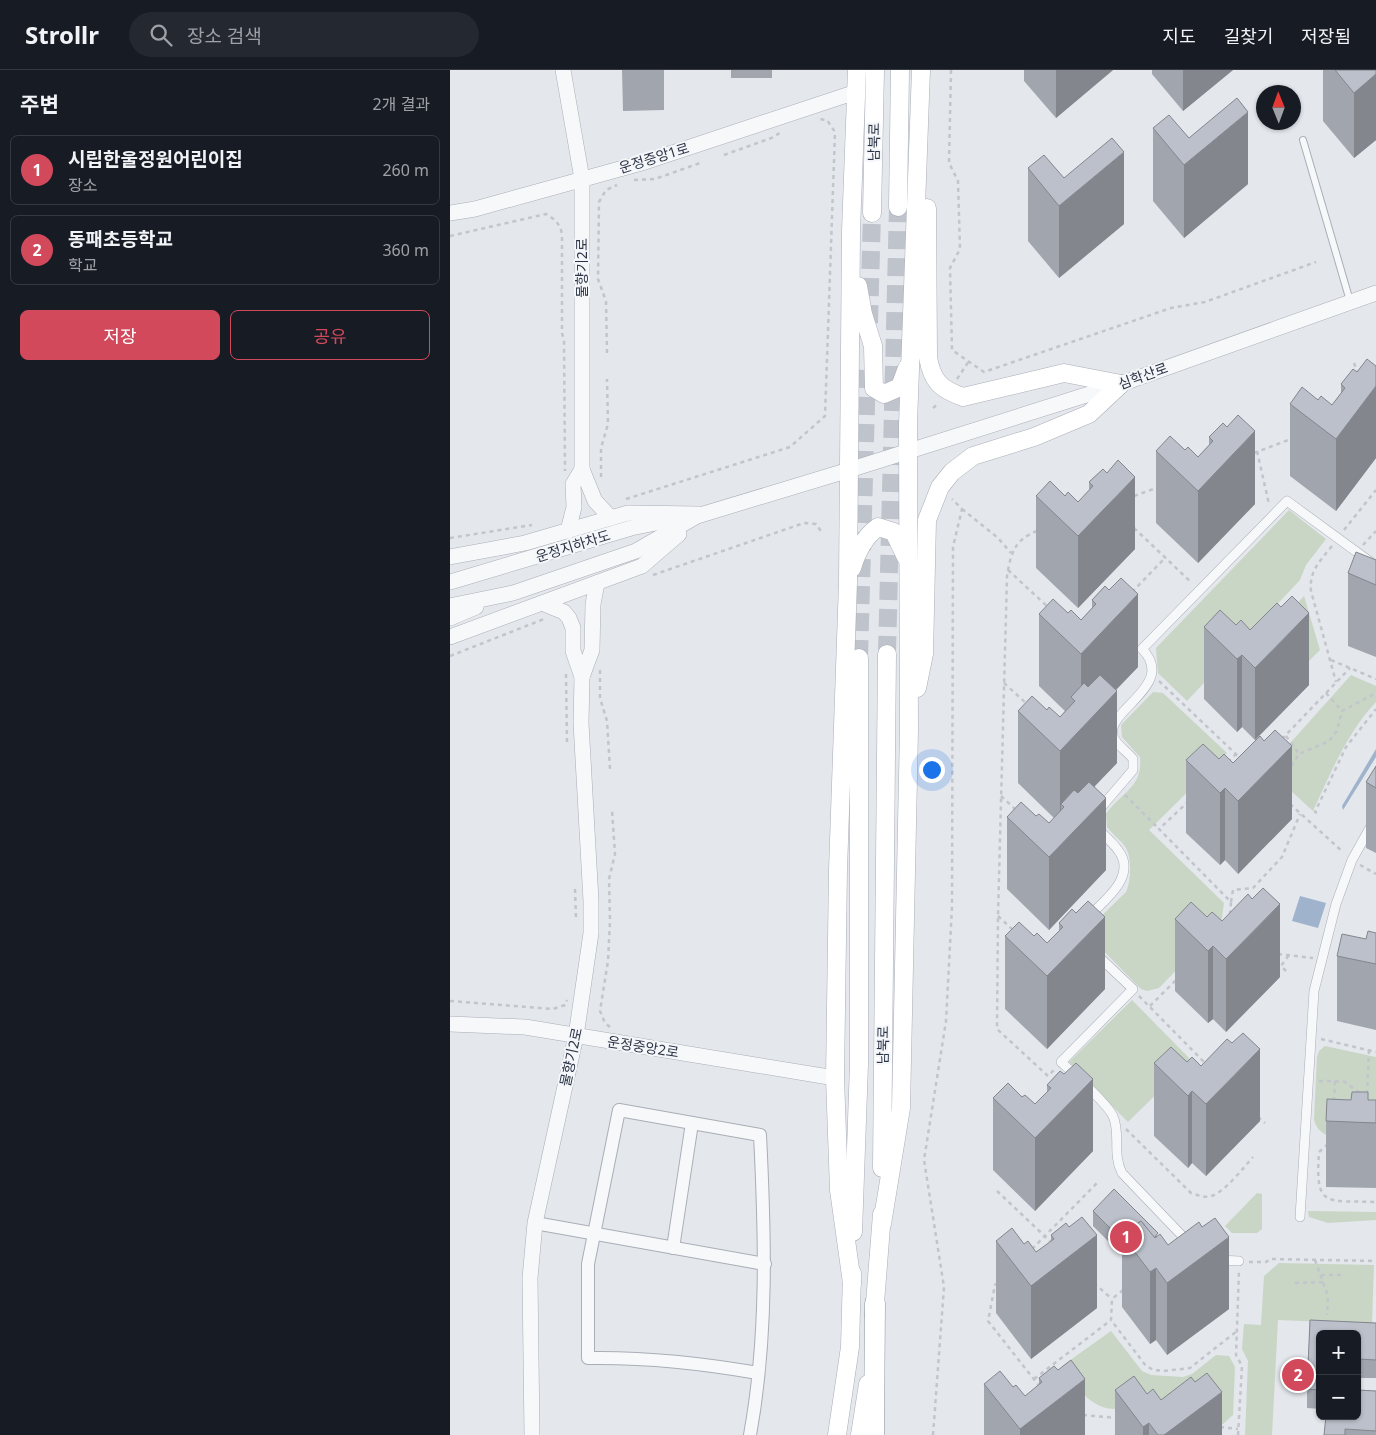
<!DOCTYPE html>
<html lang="ko">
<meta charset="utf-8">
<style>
:root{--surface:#171b24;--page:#242831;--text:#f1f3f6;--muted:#9ea1a6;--line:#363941;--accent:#d1495b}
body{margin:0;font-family:"Noto Sans","Noto Sans KR",sans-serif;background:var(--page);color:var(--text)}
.controls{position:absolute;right:15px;bottom:15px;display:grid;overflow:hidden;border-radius:8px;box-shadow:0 1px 4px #0004}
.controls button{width:45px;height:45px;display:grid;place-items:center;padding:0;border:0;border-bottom:1px solid var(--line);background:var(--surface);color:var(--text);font:25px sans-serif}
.compass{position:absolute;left:806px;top:15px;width:45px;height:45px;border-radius:50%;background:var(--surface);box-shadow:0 1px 4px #0004;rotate:359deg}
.you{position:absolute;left:481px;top:699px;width:18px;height:18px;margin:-12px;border:4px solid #fff;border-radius:50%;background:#1a73e8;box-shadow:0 0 0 8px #1a73e833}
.badge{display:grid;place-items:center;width:32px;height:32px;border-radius:50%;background:var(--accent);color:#fff;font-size:16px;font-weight:700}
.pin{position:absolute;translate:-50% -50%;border:2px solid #fff;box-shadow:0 1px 5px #0006}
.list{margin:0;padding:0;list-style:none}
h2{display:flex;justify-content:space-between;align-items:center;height:65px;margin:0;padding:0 20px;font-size:21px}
h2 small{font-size:16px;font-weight:400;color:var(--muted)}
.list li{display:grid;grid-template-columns:32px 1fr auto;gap:15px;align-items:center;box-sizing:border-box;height:70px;margin:0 10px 10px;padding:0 10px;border:1px solid var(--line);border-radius:8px}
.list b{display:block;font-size:19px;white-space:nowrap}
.list p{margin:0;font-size:16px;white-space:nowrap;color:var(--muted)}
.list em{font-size:16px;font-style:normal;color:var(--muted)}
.actions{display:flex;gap:10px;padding:15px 20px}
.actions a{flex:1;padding:11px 0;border:1px solid var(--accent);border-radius:8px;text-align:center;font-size:18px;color:var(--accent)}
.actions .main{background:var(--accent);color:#fff}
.icon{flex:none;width:28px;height:28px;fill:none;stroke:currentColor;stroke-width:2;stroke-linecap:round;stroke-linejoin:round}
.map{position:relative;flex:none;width:926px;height:1365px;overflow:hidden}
header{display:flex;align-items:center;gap:30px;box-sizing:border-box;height:70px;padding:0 25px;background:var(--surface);border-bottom:1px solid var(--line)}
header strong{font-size:24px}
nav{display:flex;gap:28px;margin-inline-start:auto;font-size:18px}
.search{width:350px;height:45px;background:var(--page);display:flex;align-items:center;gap:12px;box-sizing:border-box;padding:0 18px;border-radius:28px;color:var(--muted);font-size:19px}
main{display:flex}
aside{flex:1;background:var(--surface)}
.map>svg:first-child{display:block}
.green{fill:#c9d6c5}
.water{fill:#9fb4cc}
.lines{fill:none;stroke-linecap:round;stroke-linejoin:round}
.secondary-tunnel{stroke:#bfc3cb;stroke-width:18;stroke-dasharray:18 9;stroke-linecap:butt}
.service-casing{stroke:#a9aeb7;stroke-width:8}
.pedestrian-casing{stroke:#a9aeb7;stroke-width:10}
.minor-casing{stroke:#a9aeb7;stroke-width:14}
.tertiary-casing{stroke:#a9aeb7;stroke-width:16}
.secondary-casing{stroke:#a9aeb7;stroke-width:19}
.trunk-casing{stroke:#8b94a3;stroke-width:21}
.path{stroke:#c2c5cb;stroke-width:2.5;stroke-dasharray:4 4;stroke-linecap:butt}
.service{stroke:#f7f8fa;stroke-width:6}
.pedestrian{stroke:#f7f8fa;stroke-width:9}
.minor{stroke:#f7f8fa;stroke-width:12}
.tertiary{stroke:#f7f8fa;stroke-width:15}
.secondary{stroke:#fff;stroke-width:18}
.trunk{stroke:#fff;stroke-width:20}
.wall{fill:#a1a5ae}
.shaded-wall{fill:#83868d}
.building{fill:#bbc0ca;stroke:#83868d}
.labels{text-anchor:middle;stroke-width:4;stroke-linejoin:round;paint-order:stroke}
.street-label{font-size:14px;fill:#2b3445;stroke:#f4f6f9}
</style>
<header>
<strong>Strollr</strong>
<div class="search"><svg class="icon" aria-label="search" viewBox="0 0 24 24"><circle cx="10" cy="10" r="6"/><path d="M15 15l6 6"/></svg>장소 검색</div>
<nav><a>지도</a><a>길찾기</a><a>저장됨</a></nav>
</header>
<main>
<aside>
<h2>주변<small>2개 결과</small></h2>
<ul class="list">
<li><span class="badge">1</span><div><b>시립한울정원어린이집</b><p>장소</p></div><em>260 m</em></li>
<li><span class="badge">2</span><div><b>동패초등학교</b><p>학교</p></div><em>360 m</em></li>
</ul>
<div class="actions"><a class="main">저장</a><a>공유</a></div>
</aside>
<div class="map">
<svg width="926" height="1365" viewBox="0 0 926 1365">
<rect width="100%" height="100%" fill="#e4e7ec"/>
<!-- green -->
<g class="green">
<path d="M839 440 876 469 856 495 850 510 737 631 708 603 706 578Z"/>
<path d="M854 526 870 580 859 591 825 558Z"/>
<path d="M901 605 926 616V632C897 663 881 702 863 741L817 699Z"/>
<path d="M703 622 713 623 777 683 699 760 774 833 771 854 709 918 697 921 691 919 635 862 676 822C681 812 682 788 676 778 671 770 662 764 657 757L656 744C671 722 693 718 690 687L672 667 671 655Z"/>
<path d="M682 930 741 990 678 1052 619 992Z"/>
<path d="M875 976 926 987V1069C905 1069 871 1075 864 1050L867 987 869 981Z"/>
<path d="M807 1123 812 1124V1159L807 1163H782L775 1156Z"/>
<path d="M858 1141 926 1142V1150L878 1153 859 1147Z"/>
<path d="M829 1193 924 1195 922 1254 828 1250 822 1365H795L798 1291 792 1279 794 1254 811 1255 814 1206Z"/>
<path d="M661 1261 692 1301 701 1305 733 1307 742 1304 766 1285 779 1286 785 1297 783 1345 773 1354 670 1345V1339C640 1341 629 1318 612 1296Z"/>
</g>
<!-- water -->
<g class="water">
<path d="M926 679V687L893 740 892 736Z"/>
<path d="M850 826 876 833 868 858 842 851Z"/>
</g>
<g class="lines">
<!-- secondary-tunnel -->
<g class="secondary-tunnel">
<path d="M419 253 422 143"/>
<path d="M437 584 448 137"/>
<path d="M409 588 417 299"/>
</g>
<defs>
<path id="service" d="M853 70 900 231"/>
<g id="pedestrian">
<path d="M648 741 683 700V689C677 681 666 675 663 666 655 640 728 615 692 579L837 431 926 496"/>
<path d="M638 847C654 831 688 806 668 780 663 773 655 766 649 760"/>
<path d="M646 884 683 919 611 992C624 1004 656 1032 663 1046 671 1064 662 1084 672 1103L739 1173"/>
<path d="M850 1147 864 921 886 834 902 790 926 747"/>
<path d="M769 1190 789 1191"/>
</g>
<g id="minor">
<path d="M85 1153 315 1194"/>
<path d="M223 1178 242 1053"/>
<path d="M300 1365C318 1266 315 1165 310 1065L169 1040 138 1194V1288C196 1287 251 1293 308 1303"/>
</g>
<g id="tertiary">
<path d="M113 0 132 109V399"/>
<path d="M0 143 25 139 195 92 406 22"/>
<path d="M118 461 124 437 123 414 132 399 145 431 161 448"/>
<path d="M0 487 75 473 178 443 249 444"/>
<path d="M0 512 181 458 221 450"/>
<path d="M92 533 114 542 119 548 123 558V581L132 607 142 580 143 534 147 513"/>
<path d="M0 536 63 523 186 481 247 446 399 400 671 314 926 223"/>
<path d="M0 548 26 537"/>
<path d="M0 567 192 496 229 464"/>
<path d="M0 954 75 957 385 1008"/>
<path d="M82 1365 80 1208 85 1153 126 966 141 863V831L131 653 132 607"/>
</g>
<g id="secondary">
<path d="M448 137 450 0"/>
<path d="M477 138 478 287C482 311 490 319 513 327L614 303 671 314"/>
<path d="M422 143 425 0"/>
<path d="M408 216 413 244 423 276 424 318 434 324 450 317 457 298"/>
<path d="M402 498C407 481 414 467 428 457L444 462 456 487"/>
<path d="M467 618 474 584 477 450 490 417 502 402 523 386 584 367 639 344 671 314"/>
<path d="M432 1098 437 584"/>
<path d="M432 1154 451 1038 459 660 458 354 471 0"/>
<path d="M403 1162 409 994V588"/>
<path d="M402 1213 389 1120 385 1008 388 800 398 512 401 161 407 0"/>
<path d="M424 1246 432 1144"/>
<path d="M387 1365 400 1277 402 1203"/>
<path d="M410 1365 418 1314"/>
</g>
<path id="trunk" d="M424 1365 425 1233"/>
</defs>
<!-- service casing -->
<use href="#service" class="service-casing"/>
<!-- pedestrian casing -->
<use href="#pedestrian" class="pedestrian-casing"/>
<!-- minor casing -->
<use href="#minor" class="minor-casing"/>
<!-- tertiary casing -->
<use href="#tertiary" class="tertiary-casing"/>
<!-- secondary casing -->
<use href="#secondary" class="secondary-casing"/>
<!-- trunk casing -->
<use href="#trunk" class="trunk-casing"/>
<!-- path -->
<g class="path">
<path d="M501 0 499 93 508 111 510 179 500 198 502 280 534 302 721 238 755 232 866 192"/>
<path d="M274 85 324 67 332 61"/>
<path d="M184 110 205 109 250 93"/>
<path d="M0 166 96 144C105 149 110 154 112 164V263L114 271 115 401"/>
<path d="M157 283 156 231 148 209 149 132 156 120 167 115"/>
<path d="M904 293 908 304"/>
<path d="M507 309 519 291"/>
<path d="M483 338 489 333"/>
<path d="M807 381 819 434"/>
<path d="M804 383 841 369"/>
<path d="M151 407V378L158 354 157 309"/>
<path d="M684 426 709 417"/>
<path d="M176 429 340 377 375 346 385 62 377 50 369 49"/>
<path d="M512 439 548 468 561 483"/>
<path d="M684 458 742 513"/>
<path d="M894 460 926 420"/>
<path d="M587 461C564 470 561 483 557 506L548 845 547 959 598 1006 605 999"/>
<path d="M0 468 82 455"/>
<path d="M913 475 926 461"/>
<path d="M882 476C870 491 859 501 861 521L886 612"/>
<path d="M558 500 599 538"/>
<path d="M203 505 354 453 366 454 373 464"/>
<path d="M682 522 715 488"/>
<path d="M0 586 94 549"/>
<path d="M881 590 926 609"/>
<path d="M150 600V628L157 651 160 699"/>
<path d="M116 604 117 673"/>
<path d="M709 611 790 688"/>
<path d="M554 613 577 634"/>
<path d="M876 623 892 641"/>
<path d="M836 666 849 684"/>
<path d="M832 669 900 598"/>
<path d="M778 692 786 684"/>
<path d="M841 696 849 684 879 671 887 661 892 641 926 623"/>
<path d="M675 725 709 759"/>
<path d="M551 726 566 740"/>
<path d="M739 731 709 759 781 832 780 845"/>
<path d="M840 734 893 782"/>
<path d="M867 743 865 742 896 677 926 639"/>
<path d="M910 795 926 804"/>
<path d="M125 819 126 848"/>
<path d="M781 832 783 820 803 818 832 787 850 744"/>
<path d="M548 846 564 861"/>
<path d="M828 884 863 888"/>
<path d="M836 901 831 896 839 885"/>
<path d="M689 926 757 995"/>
<path d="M0 931 103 939 115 935 117 930"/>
<path d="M700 936 726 910"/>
<path d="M160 957 155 953 150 941 158 891 160 851 159 809 165 784 162 740"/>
<path d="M871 969 926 982"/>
<path d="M869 1011H885L884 1032"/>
<path d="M885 1011 895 1012 910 1023"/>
<path d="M917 1024 919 980"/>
<path d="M808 1047 815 1053"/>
<path d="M676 1059 741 1123C748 1125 754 1128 761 1126 774 1123 794 1097 803 1087"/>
<path d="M878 1074 869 1082C865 1139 876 1130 926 1132"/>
<path d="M547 1121 602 1173"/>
<path d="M582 1179 649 1111"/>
<path d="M865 1190 878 1226 877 1245"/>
<path d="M799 1192H816L820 1189 926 1191"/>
<path d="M871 1205H891"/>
<path d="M548 1213 545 1215 538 1251 590 1317"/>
<path d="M644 1213 662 1229"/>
<path d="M845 1213 873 1212"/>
<path d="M673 1220 662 1229 661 1250 696 1296 704 1300 714 1301 740 1298 787 1261"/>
<path d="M584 1309 661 1250"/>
<path d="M633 1345 667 1348"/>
<path d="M770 1357 788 1359"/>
<path d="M483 1365 494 1217 474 1090 496 951 502 837 503 477 512 439 502 429"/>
<path d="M788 1365 792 1296 786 1285 789 1200"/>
</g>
<!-- service -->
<use href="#service" class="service"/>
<!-- pedestrian -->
<use href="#pedestrian" class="pedestrian"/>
<!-- minor -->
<use href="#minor" class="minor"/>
<!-- tertiary -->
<use href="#tertiary" class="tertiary"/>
<!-- secondary -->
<use href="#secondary" class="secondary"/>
<!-- trunk -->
<use href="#trunk" class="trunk"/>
</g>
<!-- wall -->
<g class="wall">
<path d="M172 0H214V40L173 41Z"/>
<rect x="281" y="0" width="41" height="8"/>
<path d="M574 0H663L606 48 574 11Z"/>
<path d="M702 0H783L733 41 702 4Z"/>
<path d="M873 0H926V70L904 88 873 51Z"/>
<path d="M703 58 739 68 798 114 734 168 703 131Z"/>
<path d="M578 98 614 108 674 154 609 208 578 171Z"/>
<path d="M926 296V388L886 441 840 406V334L868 330 882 335 891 323V314L907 302Z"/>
<path d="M773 353 805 434 748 493 706 453V381L735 380 748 387 759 375V367Z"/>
<path d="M653 399 685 479 628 538 586 498V426H615L628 432 639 421V412Z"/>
<path d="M926 490V587L898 576V503Z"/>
<path d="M655 516 688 597 666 620 667 693 645 716 656 800 599 860 557 819V747L586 746 599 753 604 748 568 713V641L597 640 610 647 615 641 589 616V544L618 543 631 550 642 538V530Z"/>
<path d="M786 555 859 615 805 670 792 657 787 662 754 629V557Z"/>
<path d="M814 671 842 749 788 804 775 790 770 795 736 763V690L769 689 783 693Z"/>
<path d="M926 696V783L916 778V712Z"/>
<path d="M622 839 655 919 597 979 555 939V866H584L597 873 609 861V853Z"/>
<path d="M757 847 830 907 776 962 763 949 758 953 725 921V849Z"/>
<path d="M926 863V960L887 951V886Z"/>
<path d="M737 992 810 1051 756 1106 742 1093 738 1098 704 1066V993Z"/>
<path d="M610 1001 643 1081 585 1141 543 1100V1028L572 1027 585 1034 597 1023V1015Z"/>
<path d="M918 1030H926V1118L876 1117V1051Z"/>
<path d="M643 1141 708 1166 718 1175 779 1239 717 1285 706 1270 700 1274 672 1237V1185L643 1156Z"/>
<path d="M616 1153 647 1238 581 1289 546 1243V1171L574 1174 586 1182 601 1172V1165Z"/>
<path d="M860 1250 926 1253V1308H909L908 1320 926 1321V1365H874L876 1347H874V1346H907V1264H870V1339L857 1338V1319Z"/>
<path d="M589 1308 635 1365H534V1314L563 1317 575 1326 589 1315Z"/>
<path d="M665 1320 697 1324 711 1330 772 1365H665Z"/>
</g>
<!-- shaded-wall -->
<g class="shaded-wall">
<path d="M606 0H663L606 48Z"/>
<path d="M733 0H783L733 41Z"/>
<path d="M926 4V70L904 88V23Z"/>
<path d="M798 42V114L734 168V95Z"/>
<path d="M674 82V154L609 208V136Z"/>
<path d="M926 316V388L886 441V369Z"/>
<path d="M805 361V434L748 493V421Z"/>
<path d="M685 407V479L628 538V466Z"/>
<path d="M688 524V597L631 656V584Z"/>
<path d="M859 543V615L805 670V598Z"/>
<path d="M792 585V657L787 662V589Z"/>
<path d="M667 621V693L614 748V737L611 734V752L610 753V681Z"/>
<path d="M842 676V749L788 804V731Z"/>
<path d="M775 718V790L770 795V723Z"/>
<path d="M656 728V800L599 860V787Z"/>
<path d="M830 834V907L776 962V889Z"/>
<path d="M655 847V919L597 979V906Z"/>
<path d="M763 876V949L758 953V881Z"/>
<path d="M810 979V1051L756 1106V1034Z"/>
<path d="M643 1009V1081L585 1141V1068Z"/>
<path d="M742 1021V1093L738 1098V1026Z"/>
<path d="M647 1165V1238L581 1289V1216Z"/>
<path d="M779 1167V1239L717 1285V1213Z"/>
<path d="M706 1198V1270L700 1274V1202Z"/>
<path d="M909 1289V1308L908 1339V1320Z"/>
<path d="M635 1309V1365H570V1359Z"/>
<path d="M772 1322V1365H714Z"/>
<path d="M699 1353V1365H693V1357Z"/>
</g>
<!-- building -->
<g class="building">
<path d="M885 0H926V4L904 23Z"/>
<path d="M787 28 798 42 734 95 703 58 719 45 739 68Z"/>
<path d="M662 68 674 82 609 136 578 98 594 85 614 108Z"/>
<path d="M917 289 926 296V316L886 369 840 334 852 317 868 330 871 326 882 335 895 318 891 314 903 299 907 302Z"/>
<path d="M788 345 805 361 748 421 706 381 720 366 735 380 738 377 748 387 763 371 759 367 773 353 777 357Z"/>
<path d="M668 390 685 407 628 466 586 426 600 411 615 426 618 422 628 432 643 416 639 412 653 399 657 403Z"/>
<path d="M906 482 926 490V515L898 503Z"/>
<path d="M671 508 688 524 631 584 589 544 603 529 618 543 621 540 631 550 646 534 642 530 655 516 659 520Z"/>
<path d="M842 526 859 543 805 598 792 585 787 589 754 557 770 540 786 555 791 550 800 560 827 533 831 537Z"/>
<path d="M650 605 667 621 610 681 568 641 582 626 597 640 599 637 610 647 625 631 621 627 634 613 638 617Z"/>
<path d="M825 660 842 676 788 731 775 718 770 723 736 690 753 674 769 689 774 684 783 693 810 666 814 671Z"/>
<path d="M926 696V718L916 712Z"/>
<path d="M639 712 656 728 599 787 557 747 571 732 586 746 589 744 599 753 614 737 611 734 624 720 628 723Z"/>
<path d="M813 818 830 834 776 889 763 876 758 881 725 849 741 832 757 847 762 842 772 851 798 824 802 829Z"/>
<path d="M638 831 655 847 597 906 555 866 569 852 584 866 587 863 597 873 613 857 609 853 622 839 626 843Z"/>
<path d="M918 861 926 863V894L887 886 892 864 916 869Z"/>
<path d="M793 963 810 979 756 1034 742 1021 738 1026 704 993 721 977 737 992 742 987 751 996 777 969 782 973Z"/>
<path d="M626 993 643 1009 585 1068 543 1028 558 1013 572 1027 575 1025 585 1034 601 1018 597 1015 610 1001 614 1004Z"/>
<path d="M902 1022H918V1030H926V1053L876 1051 877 1029 901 1030Z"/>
<path d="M664 1119 708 1163 704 1168 691 1151 672 1165V1170L643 1141Z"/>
<path d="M632 1147 647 1165 581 1216 546 1171 562 1158 574 1174 578 1171 586 1182 604 1169 601 1165 616 1153 619 1157Z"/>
<path d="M765 1148 779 1167 717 1213 706 1198 700 1202 672 1165 691 1151 705 1168 710 1164 718 1175 749 1152 752 1157Z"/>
<path d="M860 1250 926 1253V1290L909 1289 908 1320 926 1321V1361L895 1359V1365H874L876 1346H907V1264H870V1320L857 1319Z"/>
<path d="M621 1290 635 1309 570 1359 534 1314 550 1301 563 1317 566 1315 575 1326 592 1312 589 1308 604 1296 608 1300Z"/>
<path d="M757 1303 772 1322 714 1365H708L699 1353 693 1357 665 1320 684 1306 697 1324 703 1319 711 1330 741 1307 745 1312Z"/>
</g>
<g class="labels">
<!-- street labels -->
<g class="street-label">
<text transform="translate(424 72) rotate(-89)" y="5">남북로</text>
<text transform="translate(204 88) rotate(-17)" y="5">운정중앙1로</text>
<text transform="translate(132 198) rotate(-90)" y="5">물향기2로</text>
<text transform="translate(693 306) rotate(-20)" y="5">심학산로</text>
<text transform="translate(123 476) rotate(-17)" y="5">운정지하차도</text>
<text transform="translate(433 975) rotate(-89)" y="5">남북로</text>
<text transform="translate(193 977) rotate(9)" y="5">운정중앙2로</text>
<text transform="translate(121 987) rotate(-78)" y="5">물향기2로</text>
</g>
</g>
</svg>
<div class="controls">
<button>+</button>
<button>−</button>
</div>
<svg class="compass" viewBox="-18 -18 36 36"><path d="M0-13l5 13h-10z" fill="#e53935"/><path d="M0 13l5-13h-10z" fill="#9ea1a6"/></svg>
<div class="you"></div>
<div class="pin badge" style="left:676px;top:1167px">1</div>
<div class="pin badge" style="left:848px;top:1305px">2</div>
</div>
</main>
